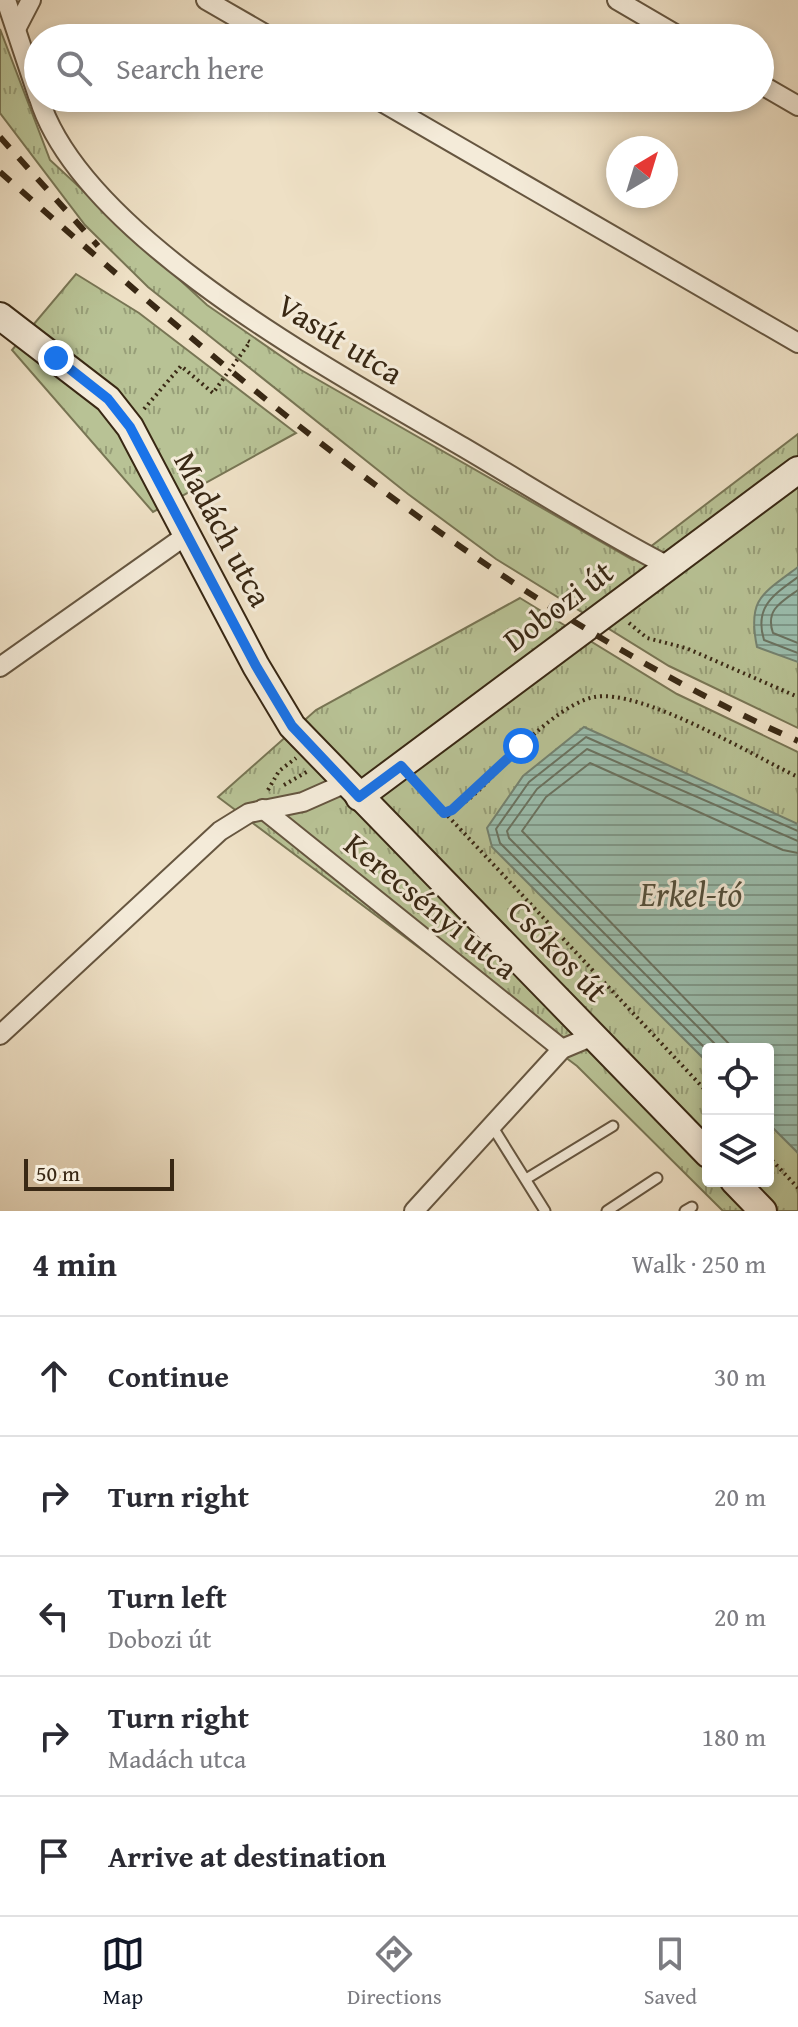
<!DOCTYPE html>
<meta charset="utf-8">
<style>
:root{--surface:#fff;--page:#f7f7f7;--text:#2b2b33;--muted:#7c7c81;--line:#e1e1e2;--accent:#111827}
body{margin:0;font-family:"Gentium Book Plus",serif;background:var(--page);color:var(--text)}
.controls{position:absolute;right:24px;bottom:24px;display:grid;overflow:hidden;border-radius:8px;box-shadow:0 4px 12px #0003}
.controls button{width:72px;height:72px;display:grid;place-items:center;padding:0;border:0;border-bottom:2px solid var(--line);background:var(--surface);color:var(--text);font:40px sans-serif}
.compass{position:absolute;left:606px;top:136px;width:72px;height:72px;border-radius:50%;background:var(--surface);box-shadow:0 4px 12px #0003;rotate:38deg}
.scale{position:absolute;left:24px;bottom:20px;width:150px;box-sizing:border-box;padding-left:8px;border:4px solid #392814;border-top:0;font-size:22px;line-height:28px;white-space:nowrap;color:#392814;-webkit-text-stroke:6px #f4ebd9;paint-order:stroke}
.stop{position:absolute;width:24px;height:24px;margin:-18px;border:6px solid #1a73e8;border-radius:50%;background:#fff}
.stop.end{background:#1a73e8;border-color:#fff;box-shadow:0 2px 8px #0008}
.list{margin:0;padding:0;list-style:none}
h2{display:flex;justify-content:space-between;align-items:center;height:104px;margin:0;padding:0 32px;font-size:34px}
h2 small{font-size:26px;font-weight:400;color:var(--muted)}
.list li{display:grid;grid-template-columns:52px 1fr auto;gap:24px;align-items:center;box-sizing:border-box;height:120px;padding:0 32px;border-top:2px solid var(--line)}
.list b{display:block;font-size:30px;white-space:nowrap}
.list p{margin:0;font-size:26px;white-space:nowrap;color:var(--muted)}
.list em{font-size:26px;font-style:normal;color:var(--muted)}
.icon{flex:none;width:44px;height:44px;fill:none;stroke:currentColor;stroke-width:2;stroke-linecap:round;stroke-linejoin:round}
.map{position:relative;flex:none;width:798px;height:1211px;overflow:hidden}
.search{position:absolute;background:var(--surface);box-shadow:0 4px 12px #0003;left:24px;right:24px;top:24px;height:88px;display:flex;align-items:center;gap:20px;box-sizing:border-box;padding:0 28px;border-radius:44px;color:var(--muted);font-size:30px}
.sheet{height:704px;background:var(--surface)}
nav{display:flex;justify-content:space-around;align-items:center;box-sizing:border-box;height:112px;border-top:2px solid var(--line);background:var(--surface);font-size:22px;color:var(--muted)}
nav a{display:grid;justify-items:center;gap:4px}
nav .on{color:var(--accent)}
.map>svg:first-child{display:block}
.grass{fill:url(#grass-tufts);stroke:#787554;stroke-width:2;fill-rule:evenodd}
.water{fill:url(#water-rules);stroke:#748270;stroke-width:2}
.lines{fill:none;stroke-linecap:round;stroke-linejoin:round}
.shore{stroke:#6a7361;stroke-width:2}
.lane-casing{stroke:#665640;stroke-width:13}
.street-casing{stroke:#665640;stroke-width:22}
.secondary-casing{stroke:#392814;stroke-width:30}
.path{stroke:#392814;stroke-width:4;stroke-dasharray:2 4;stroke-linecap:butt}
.lane{stroke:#f4ebd9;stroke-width:9}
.street{stroke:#f4ebd9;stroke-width:18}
.secondary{stroke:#f4ebd9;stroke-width:26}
.rail{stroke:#392814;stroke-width:6;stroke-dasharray:14 14;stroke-linecap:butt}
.route{stroke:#1a73e8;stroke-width:10}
.labels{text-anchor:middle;stroke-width:6;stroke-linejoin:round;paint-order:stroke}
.street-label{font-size:32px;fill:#392814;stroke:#f4ebd9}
.water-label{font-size:34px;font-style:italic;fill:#524e3a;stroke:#f4ebd9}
</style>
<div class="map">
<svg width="798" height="1211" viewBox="0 0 798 1211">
<defs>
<pattern id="grass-tufts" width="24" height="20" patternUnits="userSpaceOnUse" patternTransform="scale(2)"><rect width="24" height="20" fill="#b8c295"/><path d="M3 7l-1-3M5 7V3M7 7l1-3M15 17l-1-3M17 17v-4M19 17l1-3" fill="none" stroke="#979e78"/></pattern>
<pattern id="water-rules" width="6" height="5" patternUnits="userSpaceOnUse" patternTransform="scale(2)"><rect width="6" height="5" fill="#9bbeae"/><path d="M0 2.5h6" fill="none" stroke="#7f9a8c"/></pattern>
</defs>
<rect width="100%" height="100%" fill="#eee0c5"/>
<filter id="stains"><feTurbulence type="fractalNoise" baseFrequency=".0025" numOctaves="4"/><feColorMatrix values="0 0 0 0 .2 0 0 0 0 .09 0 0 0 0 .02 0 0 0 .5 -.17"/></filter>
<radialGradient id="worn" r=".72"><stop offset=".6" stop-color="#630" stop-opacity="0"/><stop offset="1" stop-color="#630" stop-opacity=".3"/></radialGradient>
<!-- grass -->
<g class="grass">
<path d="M0 29 50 160 207 305 301 370 633 560 798 434V728L669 666 496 559 408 494 148 287 85 225 0 113Z"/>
<path d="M76 274 139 313 296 433 153 512 12 350Z"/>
<path d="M520 598 677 694 798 752V1211H723L577 1066 218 797 316 710ZM708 1049H768V1181H708Z"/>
</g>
<!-- water -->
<g class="water">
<path d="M798 567V662L757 647C747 599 762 594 798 567Z"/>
<path d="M584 727 798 824V1153L768 1123V1049H708V1063L492 847 487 828 523 776Z"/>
</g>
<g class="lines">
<!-- shore -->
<g class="shore">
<path d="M798 577C773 595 754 607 764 640L798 653"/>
<path d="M798 590C781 602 765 610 773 633L798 643"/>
<path d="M720 1049 509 838 507 831 537 789 587 749 798 841"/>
<path d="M734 1049 522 831 546 797 590 763 783 850 798 853"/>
<path d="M708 1051 500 843 496 829 529 782 586 737 798 831"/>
</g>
<defs>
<g id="lane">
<path d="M492 1126 545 1211"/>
<path d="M526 1179 613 1126"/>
<path d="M607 1211 657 1178"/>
<path d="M685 1211 692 1207"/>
</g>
<g id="street">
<path d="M6 0 38 96"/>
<path d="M206 0 272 38"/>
<path d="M617 0 682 38"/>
<path d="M17 27 31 0"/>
<path d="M760 84 798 106"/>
<path d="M39 98C82 238 340 375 463 447 531 487 598 530 668 566"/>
<path d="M375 98 798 343"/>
<path d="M0 667 188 534"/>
<path d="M263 809 562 1049"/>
<path d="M0 1035 220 831 249 813 303 802 346 783"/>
<path d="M414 1211 562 1049 593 1036"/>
</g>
<g id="secondary">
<path d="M0 316 108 399 130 427 256 666 292 726 708 1154"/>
<path d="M359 797 798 470"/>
<path d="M734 1181 763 1211"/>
</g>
</defs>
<!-- lane casing -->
<use href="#lane" class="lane-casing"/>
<!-- street casing -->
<use href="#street" class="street-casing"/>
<!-- secondary casing -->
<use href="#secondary" class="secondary-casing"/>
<!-- path -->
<g class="path">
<path d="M144 409 181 366 213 393 250 342 248 341"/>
<path d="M629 623 647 638 686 648 798 697"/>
<path d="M415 781 708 1093"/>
<path d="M284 785 308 771"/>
<path d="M268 790 279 771 296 758"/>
<path d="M444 813C473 804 497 769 518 749 537 731 567 703 594 697 641 688 752 755 798 777"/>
<path d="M768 1156 798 1188"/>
</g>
<!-- lane -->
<use href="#lane" class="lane"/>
<!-- street -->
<use href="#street" class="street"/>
<!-- secondary -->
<use href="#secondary" class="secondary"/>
<!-- rail -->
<g class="rail">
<path d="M0 137 98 246"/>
<path d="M0 172C245 388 498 607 798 741"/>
</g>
</g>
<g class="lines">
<!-- route -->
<path class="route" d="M56 358 108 399 130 427 256 666 292 726 359 797 401 766 444 813 452 810 521 746"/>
</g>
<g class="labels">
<!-- street labels -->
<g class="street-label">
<text transform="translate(340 339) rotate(32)" y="11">Vasút utca</text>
<text transform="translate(223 529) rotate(62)" y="11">Madách utca</text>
<text transform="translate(558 606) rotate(-37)" y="11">Dobozi út</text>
<text transform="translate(431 906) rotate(39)" y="11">Kerecsényi utca</text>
<text transform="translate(558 951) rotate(46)" y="11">Csókos út</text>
</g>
<!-- water labels -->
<g class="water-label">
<text x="691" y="906">Erkel-tó</text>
</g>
</g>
<rect width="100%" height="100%" filter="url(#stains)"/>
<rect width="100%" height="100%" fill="url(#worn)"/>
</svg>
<div class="controls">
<button><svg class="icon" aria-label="locate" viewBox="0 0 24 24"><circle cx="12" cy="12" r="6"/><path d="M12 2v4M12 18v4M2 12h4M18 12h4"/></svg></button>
<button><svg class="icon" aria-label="layers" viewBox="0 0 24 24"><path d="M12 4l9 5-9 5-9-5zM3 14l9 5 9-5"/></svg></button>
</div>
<svg class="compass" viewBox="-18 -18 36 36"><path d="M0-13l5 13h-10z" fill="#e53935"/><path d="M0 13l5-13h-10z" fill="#7c7c81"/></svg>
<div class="scale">50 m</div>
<div class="stop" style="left:521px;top:746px"></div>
<div class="stop end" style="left:56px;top:358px"></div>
<div class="search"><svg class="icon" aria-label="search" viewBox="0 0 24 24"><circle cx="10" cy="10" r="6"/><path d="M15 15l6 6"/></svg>Search here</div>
</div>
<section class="sheet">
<h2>4 min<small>Walk · 250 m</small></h2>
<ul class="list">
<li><svg class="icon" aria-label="ahead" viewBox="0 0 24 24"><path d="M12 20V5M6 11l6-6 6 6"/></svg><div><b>Continue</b></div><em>30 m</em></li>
<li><svg class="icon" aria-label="right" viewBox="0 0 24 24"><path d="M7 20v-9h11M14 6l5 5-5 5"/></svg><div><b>Turn right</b></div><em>20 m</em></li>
<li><svg class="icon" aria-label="left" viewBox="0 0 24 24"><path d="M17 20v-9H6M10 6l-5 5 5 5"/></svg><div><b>Turn left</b><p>Dobozi út</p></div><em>20 m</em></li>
<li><svg class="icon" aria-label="right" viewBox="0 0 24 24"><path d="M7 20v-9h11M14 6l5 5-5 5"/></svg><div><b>Turn right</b><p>Madách utca</p></div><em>180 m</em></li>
<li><svg class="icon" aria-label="arrive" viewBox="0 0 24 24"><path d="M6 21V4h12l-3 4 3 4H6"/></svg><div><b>Arrive at destination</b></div></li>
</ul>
</section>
<nav>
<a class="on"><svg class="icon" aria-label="map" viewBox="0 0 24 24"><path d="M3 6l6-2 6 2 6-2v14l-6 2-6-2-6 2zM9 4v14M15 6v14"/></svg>Map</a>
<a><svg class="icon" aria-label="directions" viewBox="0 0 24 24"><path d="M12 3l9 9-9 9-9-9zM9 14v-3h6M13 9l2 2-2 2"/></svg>Directions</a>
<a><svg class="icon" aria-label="saved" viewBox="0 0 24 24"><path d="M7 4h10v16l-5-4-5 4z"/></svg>Saved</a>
</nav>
